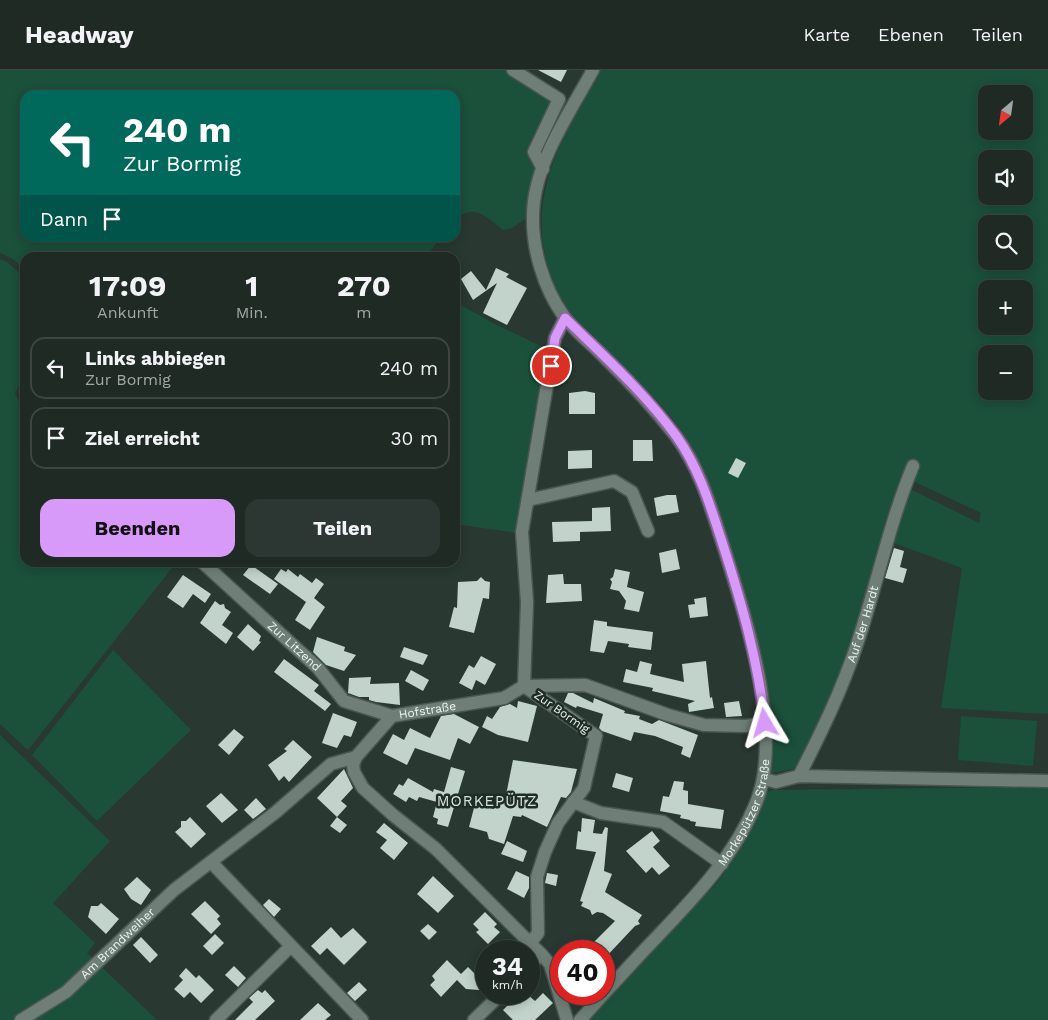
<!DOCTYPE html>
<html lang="de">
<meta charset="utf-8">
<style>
:root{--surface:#1f2a25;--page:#2c3632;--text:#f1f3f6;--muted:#a1a7a7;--line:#3c4642;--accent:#d89af8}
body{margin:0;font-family:"Work Sans",sans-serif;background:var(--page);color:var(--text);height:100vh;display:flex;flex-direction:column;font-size:19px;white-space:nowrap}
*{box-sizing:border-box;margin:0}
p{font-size:16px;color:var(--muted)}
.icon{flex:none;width:28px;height:28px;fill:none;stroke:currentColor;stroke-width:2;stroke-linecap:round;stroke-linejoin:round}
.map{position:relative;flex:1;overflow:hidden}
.details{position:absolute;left:20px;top:182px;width:440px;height:315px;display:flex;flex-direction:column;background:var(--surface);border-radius:15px;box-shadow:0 2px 12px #0003,0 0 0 1px var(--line)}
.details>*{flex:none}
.hud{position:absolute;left:20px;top:20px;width:440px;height:152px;border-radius:15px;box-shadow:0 2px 12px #0003,0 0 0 1px var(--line);background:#00695c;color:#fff;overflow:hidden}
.needle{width:32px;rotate:209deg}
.tools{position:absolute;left:978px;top:15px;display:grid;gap:10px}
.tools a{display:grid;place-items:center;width:55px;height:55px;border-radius:10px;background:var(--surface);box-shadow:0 2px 12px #0003,0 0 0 1px var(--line);font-size:25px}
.speed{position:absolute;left:475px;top:870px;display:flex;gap:10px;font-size:25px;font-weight:700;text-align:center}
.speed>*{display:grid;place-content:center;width:65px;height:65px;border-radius:50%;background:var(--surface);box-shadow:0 2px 12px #0003,0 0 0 1px var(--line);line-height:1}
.speed small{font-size:12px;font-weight:400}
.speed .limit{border:8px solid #d22;background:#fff;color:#111}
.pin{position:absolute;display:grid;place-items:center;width:42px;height:42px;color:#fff;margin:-21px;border:2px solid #fff;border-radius:50%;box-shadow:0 1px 5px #0007}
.me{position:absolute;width:55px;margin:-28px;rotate:353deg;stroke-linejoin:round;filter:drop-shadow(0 0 4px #0008)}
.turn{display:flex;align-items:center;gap:18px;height:105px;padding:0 20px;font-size:22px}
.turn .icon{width:65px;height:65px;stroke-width:2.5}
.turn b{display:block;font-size:35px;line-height:42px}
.then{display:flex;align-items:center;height:48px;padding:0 20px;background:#0003;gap:10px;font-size:19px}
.eta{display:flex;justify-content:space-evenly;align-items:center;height:85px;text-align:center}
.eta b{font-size:30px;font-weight:700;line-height:35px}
.button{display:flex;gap:10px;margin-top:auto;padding:10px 20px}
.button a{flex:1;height:58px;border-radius:15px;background:var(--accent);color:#111;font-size:20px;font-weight:700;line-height:58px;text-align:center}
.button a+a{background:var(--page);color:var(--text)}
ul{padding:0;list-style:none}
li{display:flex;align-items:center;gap:15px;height:62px;margin:0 10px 8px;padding:0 10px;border:2px solid var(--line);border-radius:15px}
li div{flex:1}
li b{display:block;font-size:19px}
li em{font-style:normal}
header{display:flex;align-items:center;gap:30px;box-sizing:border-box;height:70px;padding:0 25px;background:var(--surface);border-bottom:1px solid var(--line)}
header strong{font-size:24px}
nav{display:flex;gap:28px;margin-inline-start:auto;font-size:18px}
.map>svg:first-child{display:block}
.green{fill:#1b503b;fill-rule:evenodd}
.building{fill:#c1d3ca}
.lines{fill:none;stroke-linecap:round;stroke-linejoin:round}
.minor-casing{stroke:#4a5651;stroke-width:15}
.minor{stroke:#6f7f77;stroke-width:12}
.route-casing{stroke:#8c64a1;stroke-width:12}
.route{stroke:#d89af8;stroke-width:9}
.labels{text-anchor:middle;stroke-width:5;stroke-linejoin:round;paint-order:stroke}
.street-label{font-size:12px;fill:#ebf4f0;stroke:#202d27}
.quarter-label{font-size:15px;letter-spacing:1px;fill:#d2e4db;stroke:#202d27}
</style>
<header>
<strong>Headway</strong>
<nav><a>Karte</a><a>Ebenen</a><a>Teilen</a></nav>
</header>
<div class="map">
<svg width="1048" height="950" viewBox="0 0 1048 950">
<rect width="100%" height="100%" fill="#293831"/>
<!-- green -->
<g class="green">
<path d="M0 0H510L553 32C543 71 530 109 525 149L512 158 503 160C486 147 475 133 455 149V25H25V168H440L426 187 25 188V199L11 188 0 183Z"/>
<path d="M599 0H1048V644L941 638 962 498 891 472 908 418 979 453 981 443 902 406 881 467 854 565 802 697 772 703C772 685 774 666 772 648 766 588 748 530 729 473 717 434 705 396 682 362 652 317 602 283 569 241 560 230 555 216 550 202 524 126 564 66 599 0ZM986 24H1024V61H986ZM986 89H1024V126H986ZM986 154H1024V191H986ZM986 219H1024V256H986ZM986 284H1024V321H986Z"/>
<polygon points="0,189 7,192 25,208 25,303 15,323 21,336 25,341 25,492 176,493 28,680 0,654"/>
<polygon points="455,232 495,254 547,279 517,463 455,454"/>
<polygon points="113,580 191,660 97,751 32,685"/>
<polygon points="961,646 1037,651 1033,696 958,690"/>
<polygon points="0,665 110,771 53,833 95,873 87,883 157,950 0,950"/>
<path d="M1048 717V950H587L717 813C739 784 755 756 766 722L773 720Z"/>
</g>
<!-- building -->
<g class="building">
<polygon points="538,0 567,0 561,12"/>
<polygon points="496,198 509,204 506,207 527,218 507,255 483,243 497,213 473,230 461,209 471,201 486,220"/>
<polygon points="585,321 595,323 595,344 569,344 569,323"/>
<polygon points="633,370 652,370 653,391 633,391"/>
<polygon points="592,380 592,398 568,399 568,381"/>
<polygon points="736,388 746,393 738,408 728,403"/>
<polygon points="667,425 676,425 679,442 657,446 654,428"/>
<polygon points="610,437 611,461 580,462 580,471 553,472 552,452 592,451 592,438"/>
<polygon points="894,478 904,481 900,497 907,499 903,513 885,508"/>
<polygon points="676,479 680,499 662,503 659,483"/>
<polygon points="251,495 278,514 270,524 243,505"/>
<polygon points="281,499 286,502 288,499 298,507 300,504 312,513 316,508 324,514 314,528 325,537 310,560 295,550 306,532 274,509"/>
<polygon points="615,499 630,502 627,517 644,522 639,542 624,539 626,531 619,521 610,519 612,512 610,509 613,507"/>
<polygon points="563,504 564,514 581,514 582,531 546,533 548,505"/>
<polygon points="183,505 211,524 205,533 193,524 183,538 167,527"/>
<polygon points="481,507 485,511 490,512 489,529 483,528 474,563 449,557 454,537 457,538 458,512 477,511"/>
<polygon points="706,527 708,546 690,548 688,535 695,534 694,529"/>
<polygon points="215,531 220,535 224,534 225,538 231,542 222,555 233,563 226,574 200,553"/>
<polygon points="594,550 607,552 607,556 653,562 651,580 628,577 629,574 608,571 604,583 590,581"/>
<polygon points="248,554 261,566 259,571 261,572 253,581 237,567"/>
<polygon points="317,567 345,577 344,581 356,585 344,601 326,595 313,582"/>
<polygon points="404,577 428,585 423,595 400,587"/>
<polygon points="481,586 496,594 485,615 476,610 472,620 459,613 469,595 474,598"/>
<polygon points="284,589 319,615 314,621 331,634 325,641 274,602"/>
<polygon points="640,591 652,594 650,604 684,612 682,594 706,591 710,628 712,627 714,638 689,642 688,634 695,631 652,621 653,618 623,612 626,599 637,602"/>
<polygon points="411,600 429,610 423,621 405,611"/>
<polygon points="371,607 370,614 399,613 400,635 376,632 369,630 369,627 359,627 348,623 349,608"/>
<polygon points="568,623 573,623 593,633 594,628 625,641 624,643 640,646 639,649 652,654 659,650 698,665 690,688 681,684 683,677 655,666 634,662 631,671 602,661 599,658 603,644 577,636 576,638 564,632"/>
<polygon points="518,631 537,636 528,672 498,665 482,657 487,646 492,649 500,637 510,634 517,638"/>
<polygon points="739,631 742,646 726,647 724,633"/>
<polygon points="333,643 357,652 351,667 344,665 337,678 322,673"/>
<polygon points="454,644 479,657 470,674 458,668 450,690 415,678 407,695 383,683 393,664 404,670 410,658 430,668 441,646"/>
<polygon points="234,659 244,667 229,685 218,675"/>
<polygon points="293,670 312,687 289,712 284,706 279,711 268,695 287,681 284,679"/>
<polygon points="513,690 577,699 571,722 566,728 561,727 547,757 522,745 521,747 513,746 504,774 489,769 487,762 469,757 475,734 494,739 496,729 505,730"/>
<polygon points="451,697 465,701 448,757 437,754 438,749 433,747 437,732 419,727 417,731 409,727 406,732 393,724 399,714 403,716 408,708 433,722 434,719 444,722"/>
<polygon points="344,699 353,718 341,731 347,736 337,747 317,728"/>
<polygon points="616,703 633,708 629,722 612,717"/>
<polygon points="674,711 684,712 683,720 688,721 688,734 724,740 721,759 695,756 696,752 690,751 690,750 680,748 681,745 660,741 663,726 669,727"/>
<polygon points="221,723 238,740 222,753 206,736"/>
<polygon points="256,728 266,739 253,749 244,740"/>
<polygon points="190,747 206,764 191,778 175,762 181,757 181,751 186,751"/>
<polygon points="337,747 347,755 340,763 330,756"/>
<polygon points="582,748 595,750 593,763 602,764 605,757 608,758 604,801 612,804 605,822 642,845 638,851 640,854 635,856 604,889 604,881 585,881 615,851 603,843 597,842 592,845 590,840 581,836 583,832 580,831 596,782 576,779 578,761 581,762"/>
<polygon points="384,753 408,773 394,790 380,778 387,770 376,762"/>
<polygon points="652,761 660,771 653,777 670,796 659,805 652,797 646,803 626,781"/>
<polygon points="507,771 527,781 523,792 501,784"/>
<polygon points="516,801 529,807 529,818 524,828 507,819"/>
<polygon points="547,803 558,805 556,816 545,813"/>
<polygon points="433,806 454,826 438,843 417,824"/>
<polygon points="137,807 151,820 141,835 131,829 124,819"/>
<polygon points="269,829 281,839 274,847 263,835"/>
<polygon points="205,831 220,846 217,849 221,854 211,864 191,844"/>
<polygon points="101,833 119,849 106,864 88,847 91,836 98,836"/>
<polygon points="485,842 497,854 494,857 500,862 488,874 476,862 479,860 473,854"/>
<polygon points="428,854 437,862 429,870 420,861"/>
<polygon points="331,857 341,868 353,858 367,872 344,895 327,878 320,885 311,876"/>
<polygon points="215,864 224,873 212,885 203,876"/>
<polygon points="141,867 158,885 150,893 133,875"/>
<polygon points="447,890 461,904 468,897 485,914 479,920 466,919 457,910 441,927 430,915 435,910 432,906"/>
<polygon points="234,896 246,908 238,917 225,905"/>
<polygon points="186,898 196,908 199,905 214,920 201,933 190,922 184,928 174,919 183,910 179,906"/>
<polygon points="359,912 367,920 355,931 347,923"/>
<polygon points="258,920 262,923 265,920 275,931 255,950 235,950 253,932 249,928"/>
<polygon points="543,923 553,933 535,950 513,950 503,940 519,924 527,924 535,931"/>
<polygon points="318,933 331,945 325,950 300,950"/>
</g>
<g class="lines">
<!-- minor casing -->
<g class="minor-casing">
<g id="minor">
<polyline points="513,0 559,29 534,82 543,99"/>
<polyline points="528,430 614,411 632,422 648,461"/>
<path id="s1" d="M202 492 318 598 344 631 392 646"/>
<path id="s2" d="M799 706C821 663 842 620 857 574 877 515 889 454 913 396"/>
<polyline points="764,709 776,712 799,706 1048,711"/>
<polyline points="573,732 601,743 663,752 722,794"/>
<polyline points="211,792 362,950"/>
<polyline points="531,872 538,863 537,807 545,782 558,753 584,718 596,666 524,616 527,532 522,462 555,268 565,248"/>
<polyline points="529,896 541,884"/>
<path id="s3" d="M21 950 66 922 174 820 276 742 331 694 356 687"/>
<polyline points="216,950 291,876"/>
<polyline points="474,950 501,924"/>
<path id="s4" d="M567 950 550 894 541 884 436 779 393 745 363 718 354 702 353 695 356 687 392 646 504 628 524 616 585 615 668 645 704 655 746 656 765 653"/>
<path id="s5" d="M580 950C604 924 627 898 651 873 691 831 734 788 756 733 784 665 746 549 725 481 712 442 701 399 675 365 654 338 630 312 605 288 592 274 574 261 563 245 544 218 532 179 533 146 533 95 569 44 593 0"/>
</g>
</g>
<!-- minor -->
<use href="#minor" class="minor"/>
</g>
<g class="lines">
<!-- route casing -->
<g class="route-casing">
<path id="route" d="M551 296 555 268 565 248C604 286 645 323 677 367 700 400 711 438 723 475 742 534 758 591 765 653"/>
</g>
<!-- route -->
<use href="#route" class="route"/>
</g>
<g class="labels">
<!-- street labels -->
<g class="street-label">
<text dy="4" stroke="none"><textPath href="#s2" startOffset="165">Auf der Hardt</textPath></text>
<text dy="4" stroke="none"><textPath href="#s1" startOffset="125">Zur Litzend</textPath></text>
<text dy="4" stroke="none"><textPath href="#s4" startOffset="440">Hofstraße</textPath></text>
<text transform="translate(562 642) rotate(35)" y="4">Zur Bormig</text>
<text dy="4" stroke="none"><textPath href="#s5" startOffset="268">Morkepützer Straße</textPath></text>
<text dy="4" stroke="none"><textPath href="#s3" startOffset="124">Am Brandweiher</textPath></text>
</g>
<!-- quarter labels -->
<g class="quarter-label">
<text x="487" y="736">MORKEPÜTZ</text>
</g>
</g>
</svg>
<div class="tools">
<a><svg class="needle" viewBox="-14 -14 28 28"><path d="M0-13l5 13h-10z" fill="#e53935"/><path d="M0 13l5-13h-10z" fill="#a1a7a7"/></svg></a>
<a><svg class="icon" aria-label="sound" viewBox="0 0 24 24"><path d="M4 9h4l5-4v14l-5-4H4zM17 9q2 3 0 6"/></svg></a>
<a><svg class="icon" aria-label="search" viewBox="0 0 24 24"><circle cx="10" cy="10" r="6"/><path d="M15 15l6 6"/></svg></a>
<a>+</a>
<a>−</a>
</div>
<div class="speed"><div>34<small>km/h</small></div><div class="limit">40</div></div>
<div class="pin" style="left:551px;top:296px;background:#d93025"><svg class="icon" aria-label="arrive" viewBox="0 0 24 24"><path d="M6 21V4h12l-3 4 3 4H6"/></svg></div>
<svg class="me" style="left:765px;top:653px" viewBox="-20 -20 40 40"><path d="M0-17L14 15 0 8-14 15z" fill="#d89af8" stroke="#fff" stroke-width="4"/></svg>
<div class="hud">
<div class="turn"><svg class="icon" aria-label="left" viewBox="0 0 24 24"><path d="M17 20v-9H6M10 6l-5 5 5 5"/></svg><div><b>240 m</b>Zur Bormig</div></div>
<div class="then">Dann<svg class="icon" aria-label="arrive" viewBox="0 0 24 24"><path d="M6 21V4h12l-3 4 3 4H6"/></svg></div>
</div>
<section class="details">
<div class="eta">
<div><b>17:09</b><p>Ankunft</p></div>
<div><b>1</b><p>Min.</p></div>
<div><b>270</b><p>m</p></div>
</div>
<ul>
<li><svg class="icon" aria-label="left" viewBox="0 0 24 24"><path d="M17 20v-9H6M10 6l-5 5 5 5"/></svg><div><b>Links abbiegen</b><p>Zur Bormig</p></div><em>240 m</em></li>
<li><svg class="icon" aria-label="arrive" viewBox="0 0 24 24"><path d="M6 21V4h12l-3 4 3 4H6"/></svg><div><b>Ziel erreicht</b></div><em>30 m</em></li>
</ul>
<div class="button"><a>Beenden</a><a>Teilen</a></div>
</section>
</div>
